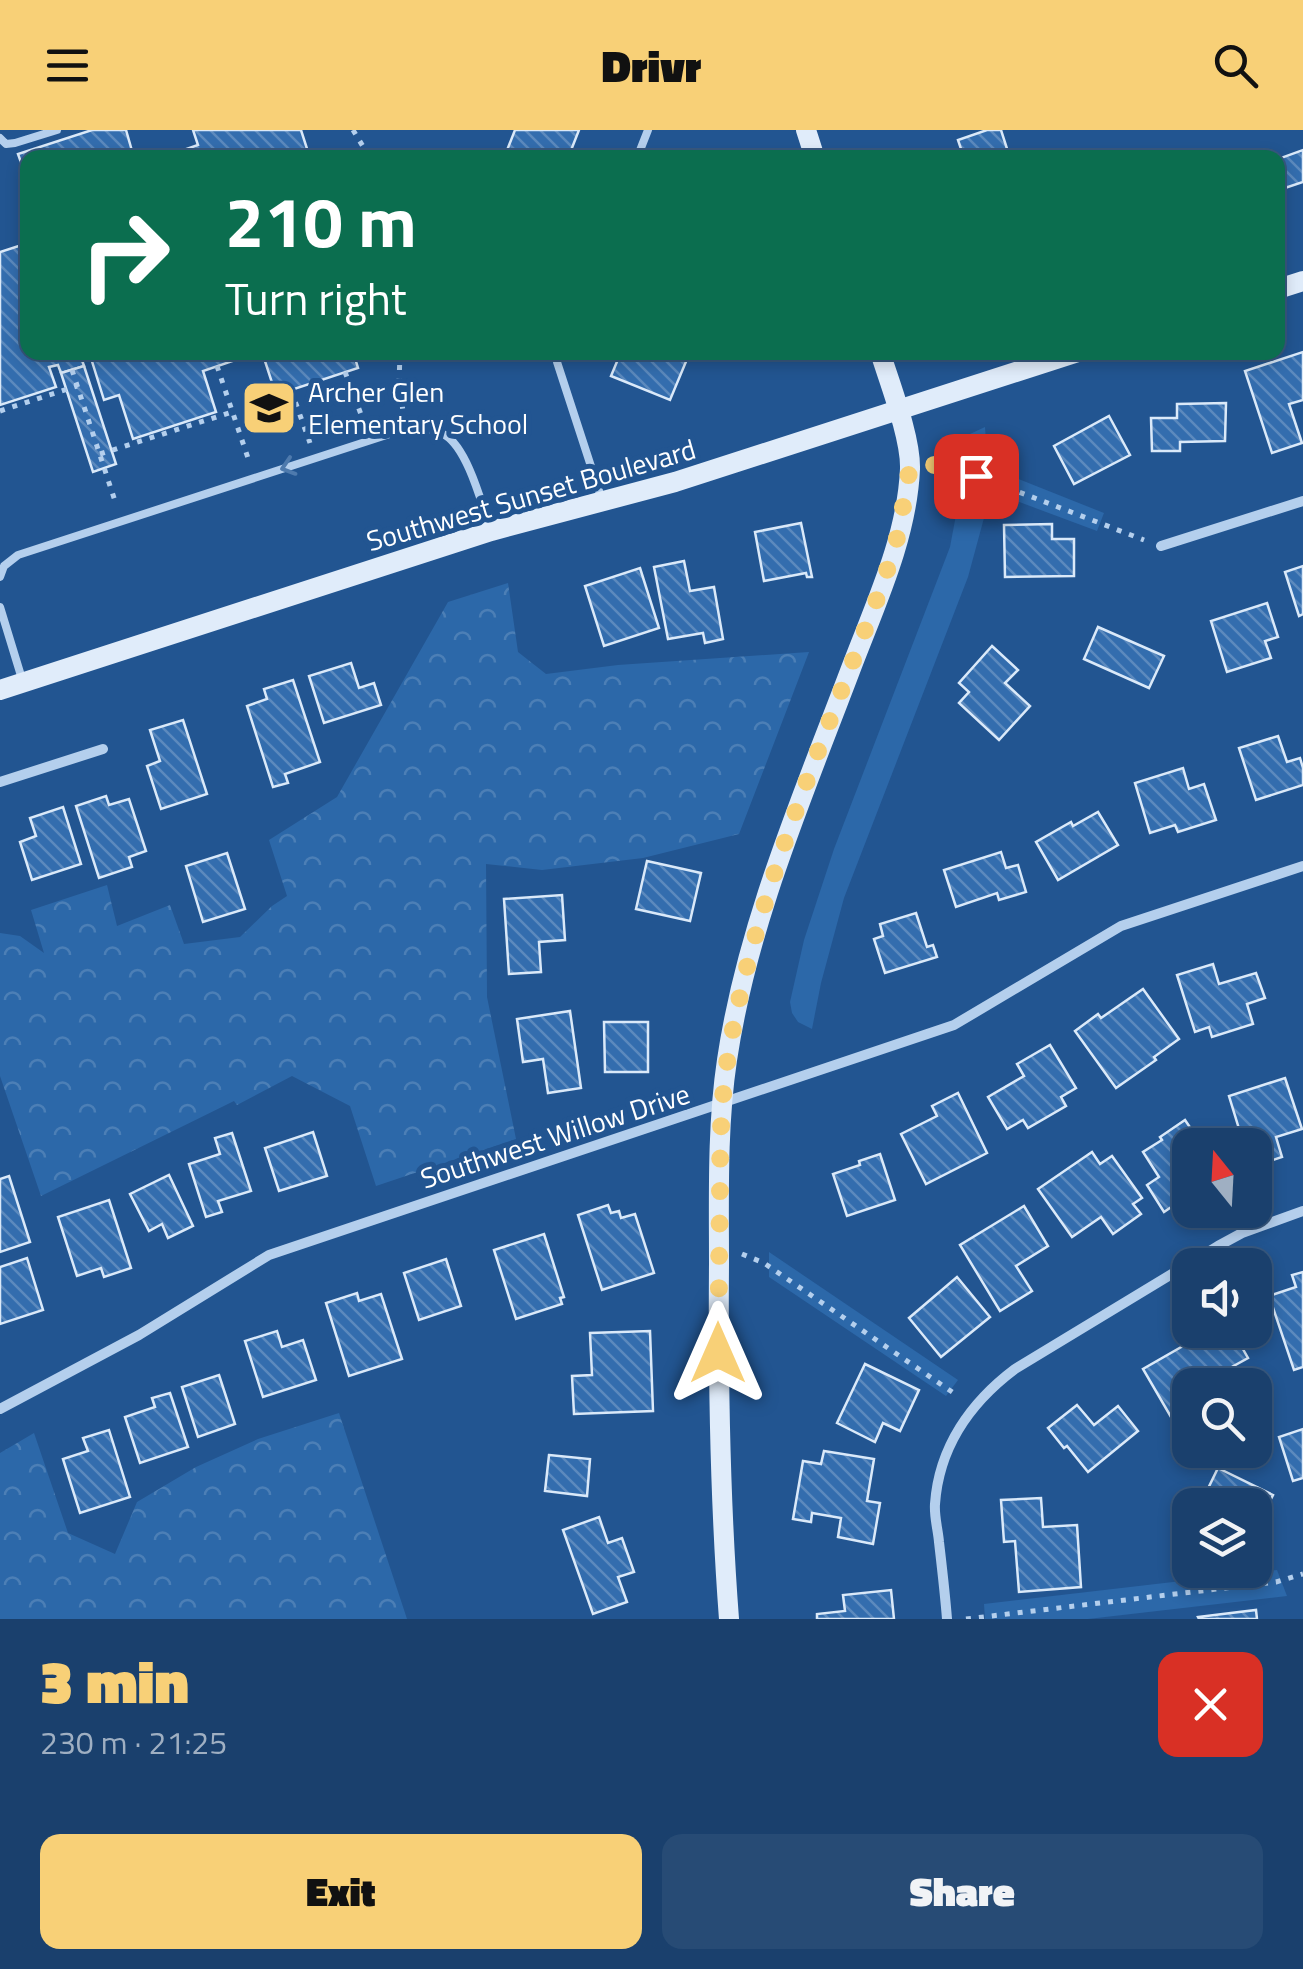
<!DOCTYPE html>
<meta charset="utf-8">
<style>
:root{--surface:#1a406d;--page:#274b75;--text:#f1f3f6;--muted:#9fafc2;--line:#385980;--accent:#f8d077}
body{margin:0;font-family:"Titillium Web",sans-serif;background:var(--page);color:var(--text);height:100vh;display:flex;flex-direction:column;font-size:38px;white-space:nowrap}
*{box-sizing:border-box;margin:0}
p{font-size:32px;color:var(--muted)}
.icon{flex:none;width:55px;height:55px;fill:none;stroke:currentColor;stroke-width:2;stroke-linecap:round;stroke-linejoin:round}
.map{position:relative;height:1489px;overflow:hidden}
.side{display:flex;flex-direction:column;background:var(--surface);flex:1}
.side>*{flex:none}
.hud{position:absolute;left:20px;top:20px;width:1265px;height:210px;border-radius:20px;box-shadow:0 5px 15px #0003,0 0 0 2px var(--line);background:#0b6e4f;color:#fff;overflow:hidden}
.needle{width:65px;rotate:342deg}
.fabs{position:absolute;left:1172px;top:998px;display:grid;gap:20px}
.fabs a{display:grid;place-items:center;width:100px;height:100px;border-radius:20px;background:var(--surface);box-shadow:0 5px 15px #0003,0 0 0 2px var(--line);font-size:50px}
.pin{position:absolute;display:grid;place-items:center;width:85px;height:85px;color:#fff;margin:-42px;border-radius:20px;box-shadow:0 5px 15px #0006}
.me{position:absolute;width:110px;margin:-55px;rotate:0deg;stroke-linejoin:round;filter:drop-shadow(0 0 8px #0008)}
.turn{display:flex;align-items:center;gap:35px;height:210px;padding:0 40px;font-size:45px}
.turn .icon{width:130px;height:130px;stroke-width:2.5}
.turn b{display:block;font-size:70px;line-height:85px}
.round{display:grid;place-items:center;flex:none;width:105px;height:105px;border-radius:20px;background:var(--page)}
.summary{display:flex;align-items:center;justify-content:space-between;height:170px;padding:0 40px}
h1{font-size:60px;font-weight:800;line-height:75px;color:var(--accent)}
.cta{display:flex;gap:20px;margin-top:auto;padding:20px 40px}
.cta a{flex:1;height:115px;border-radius:20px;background:var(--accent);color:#111;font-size:40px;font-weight:800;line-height:115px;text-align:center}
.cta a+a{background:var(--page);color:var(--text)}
header{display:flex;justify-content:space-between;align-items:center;height:130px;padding:0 40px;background:var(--accent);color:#111;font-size:45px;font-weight:800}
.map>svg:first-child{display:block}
.grass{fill:#2c68a9}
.forest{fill:url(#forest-crowns)}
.building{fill:url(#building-back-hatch);stroke:#dae9f9;stroke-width:2.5}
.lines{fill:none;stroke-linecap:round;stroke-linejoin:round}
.path{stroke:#b4cfed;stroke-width:5;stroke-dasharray:5 8;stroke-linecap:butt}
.lane{stroke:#b4cfed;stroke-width:8}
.street{stroke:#b4cfed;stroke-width:10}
.secondary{stroke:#e0ecfa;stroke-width:20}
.oneway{stroke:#4e7aad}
.route{stroke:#f8d077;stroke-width:18;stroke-dasharray:0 32.4}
.labels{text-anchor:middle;stroke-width:10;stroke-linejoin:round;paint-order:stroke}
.poi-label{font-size:28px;fill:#fff;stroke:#225591;text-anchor:start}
.street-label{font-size:28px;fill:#fff;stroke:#225591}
</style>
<header><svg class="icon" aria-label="menu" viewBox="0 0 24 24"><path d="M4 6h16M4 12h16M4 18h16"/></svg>Drivr<svg class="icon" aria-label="search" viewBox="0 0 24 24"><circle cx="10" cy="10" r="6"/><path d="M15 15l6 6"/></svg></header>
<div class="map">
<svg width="1303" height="1489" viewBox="0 0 1303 1489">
<defs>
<pattern id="forest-crowns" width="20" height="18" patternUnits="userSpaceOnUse" patternTransform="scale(2.5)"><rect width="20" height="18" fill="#2c68a9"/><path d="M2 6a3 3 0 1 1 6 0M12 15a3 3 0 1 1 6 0" fill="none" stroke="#4c7fb6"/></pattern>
<pattern id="building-back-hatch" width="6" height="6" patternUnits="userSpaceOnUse" patternTransform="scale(2.5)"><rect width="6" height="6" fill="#336dae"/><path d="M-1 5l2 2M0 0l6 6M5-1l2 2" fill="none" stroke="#5c8abe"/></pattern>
</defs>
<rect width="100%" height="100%" fill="#225591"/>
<!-- grass -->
<g class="grass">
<polygon points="985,297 988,337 1104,383 1097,401 987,360 984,388 968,447 844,768 821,853 812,899 798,892 792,883 790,872 804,810 834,719 950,417 959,369 962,315 970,304"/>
<polygon points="769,1122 958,1250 946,1266 769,1147"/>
<polygon points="1277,1440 1287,1466 1088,1489 985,1489 984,1474"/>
</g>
<!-- forest -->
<g class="forest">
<polygon points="508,453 518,522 546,544 618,535 809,522 739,704 643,728 542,740 486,734 487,867 516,1009 376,1056 350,976 292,946 237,975 234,971 41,1066 0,946 0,803 20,806 44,823 31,780 107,755 117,796 170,775 184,814 240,807 272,776 287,766 269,710 337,667 448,472"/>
<polygon points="339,1283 407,1489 0,1489 0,1323 34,1303 68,1403 115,1424 137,1372 196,1337 258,1309"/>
</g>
<!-- building -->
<g class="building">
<polygon points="92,0 126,0 134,28 28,28 28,52 18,24"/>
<polygon points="193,0 301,0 310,28 161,28 198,15"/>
<polygon points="515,0 579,0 568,28 504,28"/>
<polygon points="987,0 1001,0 1010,28 964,28 958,10"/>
<polygon points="1303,20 1303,52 1279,60 1278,29"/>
<polygon points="28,113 28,222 259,222 203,241 216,282 133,309 119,265 104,270 90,225 81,227 84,236 61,243 58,235 49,237 56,257 0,275 0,122"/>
<polygon points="262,222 353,222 358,238 276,265"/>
<polygon points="621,222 690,222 670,270 611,246"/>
<polygon points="1303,222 1303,270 1289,274 1302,313 1272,323 1245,241"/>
<polygon points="84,236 116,334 93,342 61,243"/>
<polygon points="1226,273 1225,311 1180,312 1180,321 1152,321 1151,288 1177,288 1177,274"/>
<polygon points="1109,286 1130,325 1074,354 1054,316"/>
<polygon points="801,393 812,447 807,447 806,443 764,451 755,402"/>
<polygon points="1052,394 1052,409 1074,409 1074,446 1005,447 1004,395"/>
<polygon points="684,431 690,461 714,457 723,509 705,513 703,503 668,509 654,437"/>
<polygon points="1303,436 1303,484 1299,486 1285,442"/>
<polygon points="640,438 659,498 604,516 585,456"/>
<polygon points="1267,473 1278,507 1265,511 1271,528 1227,542 1211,491"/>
<polygon points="1098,497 1164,526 1149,558 1084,529"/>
<polygon points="992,516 1018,540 1005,553 1030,576 999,610 959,573 969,562 959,553"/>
<polygon points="351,533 359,558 374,553 381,575 324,593 309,546"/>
<polygon points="293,550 320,632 285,644 288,653 273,657 247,576 267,569 264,559"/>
<polygon points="183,590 207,664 161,679 147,636 160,631 150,600"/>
<polygon points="1278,606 1287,632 1300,628 1303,638 1303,655 1256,670 1239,618"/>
<polygon points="1183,638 1189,659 1204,654 1216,690 1178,702 1175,695 1150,703 1135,653"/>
<polygon points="106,666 109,675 129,669 146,721 129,727 132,737 99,748 76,676"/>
<polygon points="63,677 81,734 32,750 20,712 36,706 30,688"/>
<polygon points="1098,682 1118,715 1058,750 1036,712 1071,692 1073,696"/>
<polygon points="1001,722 1006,738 1018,735 1026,762 999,770 997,763 956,777 944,740"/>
<polygon points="227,723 245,779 203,792 186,736"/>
<polygon points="647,731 701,743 690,791 636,779"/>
<polygon points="562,765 565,810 539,812 541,842 509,844 504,769"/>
<polygon points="916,783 927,817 933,815 937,827 885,843 874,809 883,806 880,794"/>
<polygon points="1213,834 1219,854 1256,843 1265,868 1247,874 1253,894 1212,907 1209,897 1195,902 1177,845"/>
<polygon points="1143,859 1179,909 1154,927 1156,930 1116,958 1075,901 1098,884 1101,888"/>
<polygon points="570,881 581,958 548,963 543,929 523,932 517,889"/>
<polygon points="604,892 648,892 648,942 605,942"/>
<polygon points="1050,915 1076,958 1061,967 1066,976 1028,998 1023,990 1007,999 988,967 1024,946 1017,934"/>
<polygon points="1285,948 1302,999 1276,1007 1282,1027 1255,1036 1255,1015 1244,1015 1229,966"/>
<polygon points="958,963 987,1023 926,1054 901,1004 937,986 932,976"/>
<polygon points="1185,990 1202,1015 1190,1015 1190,1059 1181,1065 1183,1069 1164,1082 1147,1055 1159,1047 1143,1022 1162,1010 1160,1007"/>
<polygon points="313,1002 327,1046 279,1061 265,1018"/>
<polygon points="232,1003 251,1061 218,1071 222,1082 206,1087 189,1034 220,1024 215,1008"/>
<polygon points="1092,1022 1100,1034 1112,1026 1142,1068 1133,1074 1141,1084 1113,1104 1101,1087 1072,1107 1038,1059"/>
<polygon points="880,1024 895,1070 847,1086 833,1044 860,1035 859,1031"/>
<polygon points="169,1045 193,1096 168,1108 162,1094 149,1101 130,1064"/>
<polygon points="9,1046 30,1112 0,1122 0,1049"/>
<polygon points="109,1070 131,1138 104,1147 101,1138 77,1146 58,1087"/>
<polygon points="608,1075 611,1083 619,1081 621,1088 635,1084 654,1143 602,1160 578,1085"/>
<polygon points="1024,1076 1048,1116 1016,1136 1032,1161 1000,1181 960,1115"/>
<polygon points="544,1104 564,1167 560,1168 562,1174 516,1189 494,1120"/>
<polygon points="27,1128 43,1180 0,1194 0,1137"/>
<polygon points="446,1129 461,1176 419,1190 404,1143"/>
<polygon points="1303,1142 1303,1237 1294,1240 1269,1166 1296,1157 1292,1145"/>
<polygon points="957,1147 990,1187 941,1227 909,1188"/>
<polygon points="357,1163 359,1171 381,1164 402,1229 349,1246 326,1173"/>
<polygon points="1211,1200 1232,1200 1248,1228 1210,1249 1213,1255 1190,1255 1190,1276 1171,1287 1143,1239"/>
<polygon points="277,1201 282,1217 303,1210 316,1250 263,1267 245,1211"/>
<polygon points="650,1201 653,1281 574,1284 572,1246 592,1245 590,1203"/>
<polygon points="865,1234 919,1260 900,1301 883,1293 875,1312 837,1293"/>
<polygon points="219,1245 235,1294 198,1307 182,1257"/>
<polygon points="170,1263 188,1317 140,1333 125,1287 155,1277 152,1268"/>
<polygon points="1077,1275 1094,1295 1118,1276 1138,1301 1088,1342 1067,1316 1064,1318 1048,1298"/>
<polygon points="1303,1299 1303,1348 1293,1351 1279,1307"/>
<polygon points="109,1300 130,1367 80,1383 63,1329 88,1321 83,1308"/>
<polygon points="824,1321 874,1329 867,1371 880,1373 873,1414 838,1407 841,1388 812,1383 811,1392 793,1389 803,1331 821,1334"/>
<polygon points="549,1325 590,1329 587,1366 545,1361"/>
<polygon points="1218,1338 1273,1365 1255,1401 1255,1375 1200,1375"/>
<polygon points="1041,1368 1043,1397 1077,1395 1081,1457 1019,1462 1015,1411 1004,1412 1001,1370"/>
<polygon points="599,1387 608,1413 622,1408 634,1442 618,1447 627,1472 593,1484 563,1400"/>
<polygon points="891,1460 894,1489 817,1489 817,1484 845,1481 843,1465"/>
<polygon points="1256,1480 1257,1489 1199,1489 1198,1487"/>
</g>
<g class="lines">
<!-- path -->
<g class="path">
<polyline points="353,0 370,28"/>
<polyline points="400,222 399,255 403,281"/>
<polyline points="217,236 249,331"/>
<polyline points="72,240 116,374"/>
<polyline points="345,242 365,295"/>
<polyline points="291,260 310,313"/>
<polyline points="0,281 77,256"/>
<polyline points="100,324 232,282"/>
<polyline points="934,335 946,334 1144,410"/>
<polyline points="742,1124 764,1133 958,1266"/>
<polyline points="966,1489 1276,1452 1303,1444"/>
</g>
<!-- lane -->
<g class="lane">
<polyline points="0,8 6,14 15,13 57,0"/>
<polyline points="637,28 648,0"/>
<polyline points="558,222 557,232 601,367"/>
<path d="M0 447 4 436 18 425 405 299C419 298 432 298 445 305 468 319 482 375 491 401"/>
<polyline points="0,477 22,549"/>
</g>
<!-- street -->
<g class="street">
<polyline points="1161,416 1303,371"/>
<polyline points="0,652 103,619"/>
<polyline points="0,1279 139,1205 269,1125 954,895 1121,796 1303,736"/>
<path d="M947 1489C945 1463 942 1438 939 1412 938 1400 934 1386 935 1374 939 1317 971 1272 1015 1239L1218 1116 1242 1103 1303 1081"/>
</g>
<!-- secondary -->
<g class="secondary">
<polyline points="806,0 815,28"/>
<polyline points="1278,159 1303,151"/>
<polyline points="0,560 491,401 675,352 1078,222"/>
<path d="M729 1489C720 1371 718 1253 719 1134 719 1066 717 997 727 930 747 795 802 668 850 541 874 477 907 409 910 339 911 308 890 254 880 222"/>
</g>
</g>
<!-- one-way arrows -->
<defs><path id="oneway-chevron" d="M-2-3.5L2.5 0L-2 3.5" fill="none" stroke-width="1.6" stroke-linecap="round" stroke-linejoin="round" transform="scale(2.5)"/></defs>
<use class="oneway" href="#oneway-chevron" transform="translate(288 337) rotate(162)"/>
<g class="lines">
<!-- route -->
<path class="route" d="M718 1223C719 1172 719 1122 720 1071 720 1023 720 974 728 927 755 763 826 605 884 450L898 405 910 337 946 334 976 346"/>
</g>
<!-- icons -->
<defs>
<g id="school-square" transform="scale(2.875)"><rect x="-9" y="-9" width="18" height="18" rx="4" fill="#f8d077" stroke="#225591"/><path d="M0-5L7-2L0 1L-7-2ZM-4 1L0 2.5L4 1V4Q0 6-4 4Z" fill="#111"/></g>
</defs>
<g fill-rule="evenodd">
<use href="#school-square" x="269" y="278"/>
</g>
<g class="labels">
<!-- poi labels -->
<g class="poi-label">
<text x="308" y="272">Archer Glen<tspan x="308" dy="32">Elementary School</tspan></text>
</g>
<!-- street labels -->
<g class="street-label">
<text transform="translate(531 365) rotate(-16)" y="10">Southwest Sunset Boulevard</text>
<text transform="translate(555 1006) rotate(-18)" y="10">Southwest Willow Drive</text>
</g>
</g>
</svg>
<div class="fabs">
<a><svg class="needle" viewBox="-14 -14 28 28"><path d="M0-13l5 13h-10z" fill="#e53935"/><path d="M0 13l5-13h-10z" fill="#9fafc2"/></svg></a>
<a><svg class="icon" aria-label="sound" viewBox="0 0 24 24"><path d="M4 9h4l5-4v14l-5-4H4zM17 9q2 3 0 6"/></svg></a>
<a><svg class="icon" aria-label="search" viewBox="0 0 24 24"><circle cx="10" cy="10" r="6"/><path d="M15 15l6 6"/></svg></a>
<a><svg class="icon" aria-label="layers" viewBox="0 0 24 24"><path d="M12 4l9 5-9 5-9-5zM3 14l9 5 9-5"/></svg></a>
</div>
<div class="pin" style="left:976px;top:346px;background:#d93025"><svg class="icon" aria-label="arrive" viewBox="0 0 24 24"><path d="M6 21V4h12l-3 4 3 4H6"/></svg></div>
<svg class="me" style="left:718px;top:1223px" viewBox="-20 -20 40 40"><path d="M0-17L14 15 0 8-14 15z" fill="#f8d077" stroke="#fff" stroke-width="4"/></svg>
<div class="hud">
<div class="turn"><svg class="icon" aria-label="right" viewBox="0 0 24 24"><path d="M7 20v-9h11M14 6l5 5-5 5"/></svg><div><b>210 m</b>Turn right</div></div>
</div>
</div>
<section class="side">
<div class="summary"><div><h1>3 min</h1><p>230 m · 21:25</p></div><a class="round" style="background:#d93025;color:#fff"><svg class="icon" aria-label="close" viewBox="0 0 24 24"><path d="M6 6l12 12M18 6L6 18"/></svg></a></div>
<div class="cta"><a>Exit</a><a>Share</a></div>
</section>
